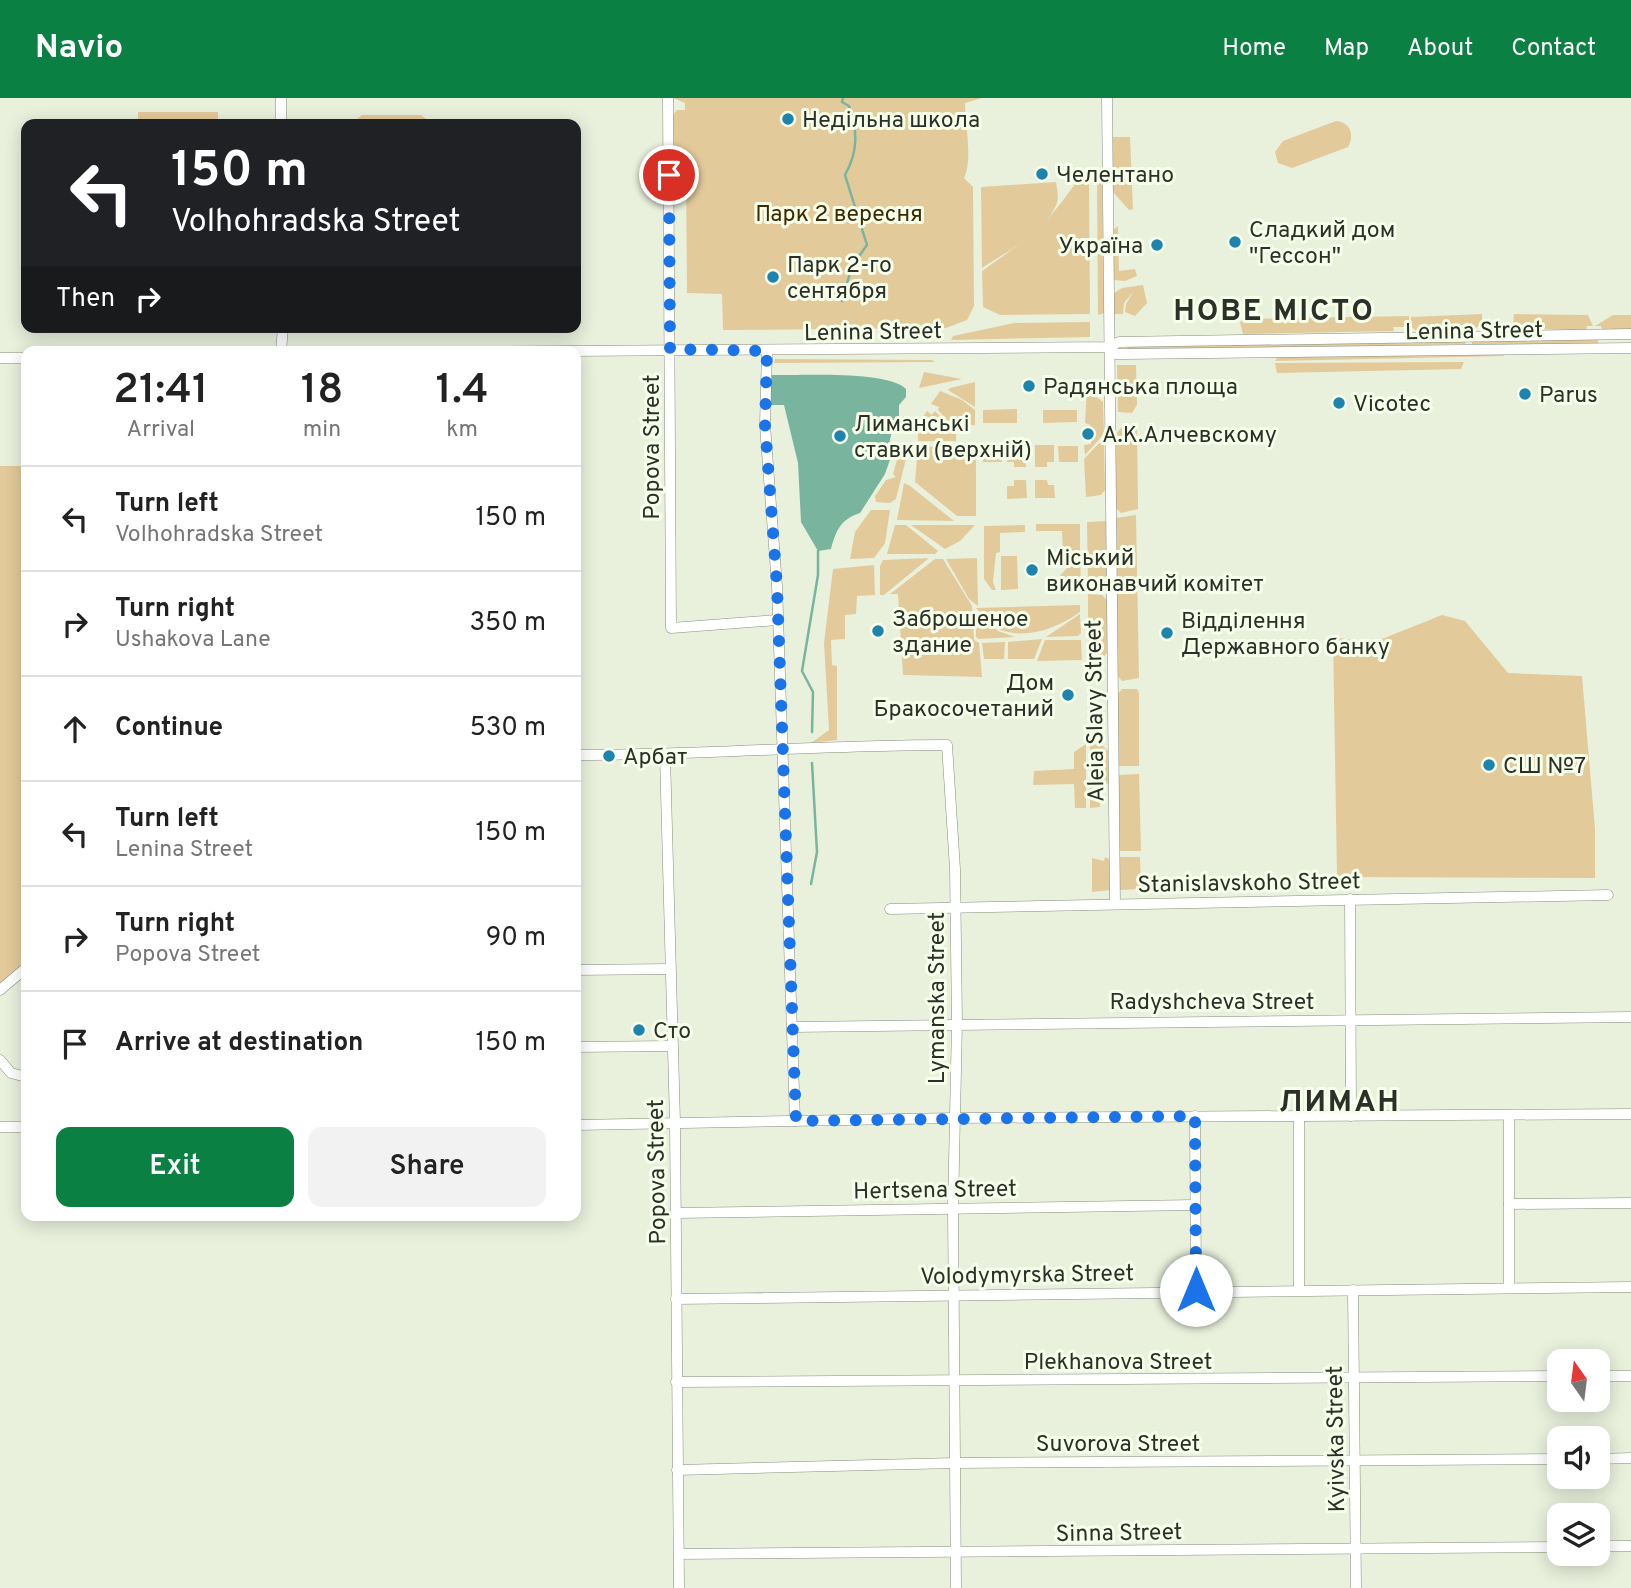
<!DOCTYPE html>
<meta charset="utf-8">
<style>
:root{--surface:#fff;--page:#f2f2f2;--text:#222;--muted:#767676;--line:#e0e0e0;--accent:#0b8043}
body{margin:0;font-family:Overpass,sans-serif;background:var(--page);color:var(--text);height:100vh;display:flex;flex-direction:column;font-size:26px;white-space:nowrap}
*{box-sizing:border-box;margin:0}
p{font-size:23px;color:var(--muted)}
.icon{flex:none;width:38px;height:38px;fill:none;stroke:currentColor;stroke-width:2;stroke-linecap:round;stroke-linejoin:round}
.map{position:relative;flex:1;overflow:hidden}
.panel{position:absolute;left:21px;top:248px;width:560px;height:875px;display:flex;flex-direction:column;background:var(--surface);border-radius:14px;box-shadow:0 4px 18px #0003}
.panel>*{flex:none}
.hud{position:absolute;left:21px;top:21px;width:560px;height:214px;border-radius:14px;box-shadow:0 4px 18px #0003;background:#202124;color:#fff;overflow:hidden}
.needle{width:46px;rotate:346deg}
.buttons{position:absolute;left:1547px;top:1251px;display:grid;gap:14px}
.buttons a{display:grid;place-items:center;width:63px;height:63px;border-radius:14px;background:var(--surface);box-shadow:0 4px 18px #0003;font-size:35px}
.pin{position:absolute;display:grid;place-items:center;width:60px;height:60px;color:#fff;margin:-30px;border:4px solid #fff;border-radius:50%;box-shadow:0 2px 7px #0007}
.me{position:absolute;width:77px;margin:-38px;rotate:0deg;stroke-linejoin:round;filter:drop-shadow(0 0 5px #0008)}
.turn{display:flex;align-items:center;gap:24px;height:147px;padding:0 35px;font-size:32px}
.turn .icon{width:91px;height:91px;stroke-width:2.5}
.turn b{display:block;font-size:49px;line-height:60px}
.then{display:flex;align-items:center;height:66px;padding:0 35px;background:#0003;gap:14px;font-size:26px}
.eta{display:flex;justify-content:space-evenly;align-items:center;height:119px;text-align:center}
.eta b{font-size:42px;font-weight:600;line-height:49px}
.action{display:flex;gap:14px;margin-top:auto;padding:14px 35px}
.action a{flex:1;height:80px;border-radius:14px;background:var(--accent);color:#fff;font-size:28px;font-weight:600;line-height:80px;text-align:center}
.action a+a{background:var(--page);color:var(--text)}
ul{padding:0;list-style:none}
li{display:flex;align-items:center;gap:21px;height:105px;padding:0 35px;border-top:2px solid var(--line)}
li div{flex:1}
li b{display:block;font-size:26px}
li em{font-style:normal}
header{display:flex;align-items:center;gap:42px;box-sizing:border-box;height:98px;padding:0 35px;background:var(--accent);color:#fff}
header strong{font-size:33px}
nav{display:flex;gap:38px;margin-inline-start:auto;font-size:24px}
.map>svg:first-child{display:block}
.green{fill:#e3ca9b}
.water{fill:#79b59e}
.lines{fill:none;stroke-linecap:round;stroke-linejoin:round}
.stream{stroke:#79b59e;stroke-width:2.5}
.minor-casing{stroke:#888f7d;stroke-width:11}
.minor{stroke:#fff;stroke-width:10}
.route{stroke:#1a73e8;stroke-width:12;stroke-dasharray:0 21.6}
.poi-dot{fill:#1e83ad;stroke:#f6ffea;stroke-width:2.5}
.labels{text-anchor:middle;stroke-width:6;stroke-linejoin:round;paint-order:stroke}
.poi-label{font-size:23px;fill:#2d3029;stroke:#f6ffea;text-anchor:start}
.park-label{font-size:23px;fill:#3d2b01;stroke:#f6ffea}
.street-label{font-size:23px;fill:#2d3029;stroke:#f6ffea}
.district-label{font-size:30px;font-weight:bold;letter-spacing:2px;fill:#2d3029;stroke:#f6ffea}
</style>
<header>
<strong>Navio</strong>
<nav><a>Home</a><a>Map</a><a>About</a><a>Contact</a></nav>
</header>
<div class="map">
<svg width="1631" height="1490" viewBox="0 0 1631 1490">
<rect width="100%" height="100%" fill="#e9f1dd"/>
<!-- green -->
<g class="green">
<path d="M982 0 965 5C965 26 973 63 964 80L973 89 974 208 967 222 946 230 723 232 722 196 687 195 686 75 674 87 673 17 677 12H685V5L673 0Z"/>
<rect x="138" y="14" width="80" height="12"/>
<polygon points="362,17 421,17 432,26 351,26"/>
<path d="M1336 23C1350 24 1355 37 1348 49L1292 70 1278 65 1275 54 1283 43Z"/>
<polygon points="1113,39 1130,39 1133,111 1129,112 1113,94"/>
<path d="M1089 82 1090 216 1000 217 983 209 982 173C1027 141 1045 130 1077 83Z"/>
<path d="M1056 84C1057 91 1059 99 1057 105 1045 135 1007 153 982 170L981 89Z"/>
<polygon points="1097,84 1102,85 1104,215 1098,217"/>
<polygon points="1118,128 1119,173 1135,171 1137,178 1125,183 1114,182 1113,132"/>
<polygon points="1143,187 1147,205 1135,218 1125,214 1126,206 1133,194 1124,205 1123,216 1114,216 1114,195 1122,190"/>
<polygon points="1482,216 1482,227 1473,231 1417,233 1411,229 1411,219"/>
<polygon points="1514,216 1588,217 1593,228 1587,228 1586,232 1524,231 1522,227 1513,227"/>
<polygon points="1613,217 1631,217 1631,232 1602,232 1601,228 1595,228"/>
<polygon points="1409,218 1409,229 1393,229 1394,233 1243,236 1240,224 1245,221"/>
<polygon points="1090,224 1090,239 951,242 953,238 1014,225"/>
<polygon points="1466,240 1465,246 1128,253 1127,247"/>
<rect x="1472" y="241" width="126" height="5"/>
<polygon points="1505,255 1504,258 1275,263 1279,258"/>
<polygon points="775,261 932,262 935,264 774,265"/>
<polygon points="1464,264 1461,271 1277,275 1275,265"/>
<polygon points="1117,267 1136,267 1137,307 1132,315 1118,314"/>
<polygon points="924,274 962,281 919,290"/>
<polygon points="975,284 975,309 948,292 950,290"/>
<polygon points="1087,291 1103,304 1104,336 1085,357 1084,347 1091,346 1090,327 1085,325"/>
<polygon points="940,293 962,302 975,312 975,327 953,328 938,312 939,309 931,306"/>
<polygon points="1017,311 1017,325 983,325 983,312"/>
<polygon points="1043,312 1077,312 1077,324 1043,325"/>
<polygon points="927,313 932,317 935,313 950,328 916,329"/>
<polygon points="1137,328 1138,411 1121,415 1116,410 1116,336 1121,330"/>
<polygon points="956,333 956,343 918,343 918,334"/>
<polygon points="1104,340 1105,392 1101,397 1086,399 1084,361"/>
<rect x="983" y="347" width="19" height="17"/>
<polygon points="1007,347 1026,347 1026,369 1014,369 1014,364 1007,364"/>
<polygon points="1035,347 1054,347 1054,364 1047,364 1047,369 1035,369"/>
<polygon points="901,348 908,353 896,401 890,405 876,404 875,398 886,382 896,379 893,376"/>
<polygon points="976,348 976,418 957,418 915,384 918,349"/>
<polygon points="1058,348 1078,348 1078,364 1059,364"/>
<polygon points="0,368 26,368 26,870 0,892"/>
<polygon points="1014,382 1026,382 1027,400 1007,401 1007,388 1014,388"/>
<polygon points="1035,382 1047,382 1048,387 1054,387 1055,400 1035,400"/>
<polygon points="904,385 910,388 954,423 897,422"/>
<polygon points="871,412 890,412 885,445 874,460 850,461 855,434"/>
<polygon points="1136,417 1139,580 1122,583 1116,576 1116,420"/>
<polygon points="1107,423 1108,482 1103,489 1088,490 1087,424"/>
<polygon points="1080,426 1080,453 1063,453 1062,433 1036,433 1036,426"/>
<polygon points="895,427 906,427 938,453 935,456 887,456"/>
<polygon points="911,427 975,427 960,443 945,451"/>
<polygon points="1025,427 1025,434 1000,435 1000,454 996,455 993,484 996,492 992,492 984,481 984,428"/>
<polygon points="1080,456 1081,490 1056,489 1055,483"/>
<polygon points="1001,458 1017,458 1018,491 1001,492"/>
<polygon points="929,460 884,497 880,497 880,468 883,462"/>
<polygon points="977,460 978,508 969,501 946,461"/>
<polygon points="935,461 943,461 972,508 974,542 979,545 982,579 903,577 898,496 890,496"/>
<polygon points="874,467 875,497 857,498 856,516 845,517 845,541 831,542 832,567 837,568 837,642 811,645 829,632 824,545 833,471"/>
<polygon points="1088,496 1102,497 1108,503 1108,554 1100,563 1088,563"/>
<path d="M1080 507V514C1059 529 1028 542 1001 532 992 528 983 517 976 510Z"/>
<polygon points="976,514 998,533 1015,539 979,541 976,539"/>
<polygon points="1080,516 1081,535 1078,538 1046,539"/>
<polygon points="1442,517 1465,523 1508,575 1582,578 1595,731 1595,780 1337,779 1333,539 1372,545"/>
<polygon points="1042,541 1034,561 1008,561 1008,544"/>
<polygon points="1045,542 1081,542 1082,562 1037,563"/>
<polygon points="1005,544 1004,561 984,561 982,545"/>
<polygon points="1122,591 1137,591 1139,595 1139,668 1118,668 1117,597"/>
<polygon points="1086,646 1086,710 1075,710 1074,686 1033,687 1034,673 1074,671 1074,654"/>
<polygon points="1101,646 1110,655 1109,685 1099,689 1100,709 1090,710 1090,647"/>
<polygon points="1139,676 1141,753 1118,753 1118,677"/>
<polygon points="1105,759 1111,762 1110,792 1092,794 1092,760 1104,763"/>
<polygon points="1119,759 1140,759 1141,791 1119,792"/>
</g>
<!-- water -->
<path class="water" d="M770 277C799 278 887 272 906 291V299L899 307V324L893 327 889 347 893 353 885 376 860 415C841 421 836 432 831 451L818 453 801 424 798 365 784 307H770Z"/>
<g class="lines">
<!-- stream -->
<g class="stream">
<path d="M842 203 852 168 867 147 845 77C858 54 858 33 849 8L842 4 843 0"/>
<polyline points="812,634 813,594 802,573 818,477 818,453"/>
<polyline points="811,786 817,754 812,665"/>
</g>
<!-- minor casing -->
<g class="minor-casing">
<g id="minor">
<polyline points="281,0 281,26"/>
<polyline points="668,0 671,530 777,522"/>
<polyline points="1107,0 1115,806"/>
<polyline points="1109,249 1116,256 1124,256 1631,250"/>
<polyline points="767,253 765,327 777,488 795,1023"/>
<polyline points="281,254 283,229"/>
<polyline points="428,254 1109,249 1119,244 1631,236"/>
<polyline points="0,260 26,260"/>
<path d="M576 657C700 657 823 647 947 647L955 771 957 925 953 1110 956 1490"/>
<polyline points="665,657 675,1024 679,1490"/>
<polyline points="1350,801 1351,1018"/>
<polyline points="890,811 1608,797"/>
<polyline points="576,872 670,871"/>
<polyline points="0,892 26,870"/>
<polyline points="793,929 1631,919"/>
<polyline points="576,949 672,948"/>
<polyline points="0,962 11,975 26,979"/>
<polyline points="1299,1017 1299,1191"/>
<polyline points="1195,1018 1196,1192"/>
<polyline points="576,1027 954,1020 1631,1016"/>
<polyline points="0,1029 26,1029"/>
<polyline points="1509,1106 1631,1105"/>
<polyline points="676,1115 1195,1107"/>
<polyline points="1509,1190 1509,1017"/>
<polyline points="1353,1192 1356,1490"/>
<polyline points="676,1201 1631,1189"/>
<polyline points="1598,1278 1631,1278"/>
<polyline points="676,1284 1559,1278"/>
<polyline points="1598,1361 1631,1360"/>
<polyline points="677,1372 955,1365 1559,1361"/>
<polyline points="1598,1448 1631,1448"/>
<polyline points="679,1456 1559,1449"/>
</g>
</g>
<!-- minor -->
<use href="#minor" class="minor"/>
</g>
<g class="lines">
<!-- route -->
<polyline class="route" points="669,77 670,251 767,253 765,327 777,488 796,1023 1195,1018 1196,1192"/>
</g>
<!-- markers -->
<g class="poi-dot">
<circle cx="788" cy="21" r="7"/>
<circle cx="1042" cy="76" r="7"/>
<circle cx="1235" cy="144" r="7"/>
<circle cx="1157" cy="147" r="7"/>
<circle cx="773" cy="179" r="7"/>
<circle cx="1029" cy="288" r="7"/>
<circle cx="1525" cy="296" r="7"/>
<circle cx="1339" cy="305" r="7"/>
<circle cx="1088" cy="336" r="7"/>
<circle cx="840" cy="338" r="7"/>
<circle cx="1032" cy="472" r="7"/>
<circle cx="878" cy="533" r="7"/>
<circle cx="1167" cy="535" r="7"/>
<circle cx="1068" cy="597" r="7"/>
<circle cx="609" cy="658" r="7"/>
<circle cx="1489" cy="667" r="7"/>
<circle cx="639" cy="932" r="7"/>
</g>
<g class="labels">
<!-- poi labels -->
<g class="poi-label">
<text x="802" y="29">Недільна школа</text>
<text x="1056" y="84">Челентано</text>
<text x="1249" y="139">Сладкий дом<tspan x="1249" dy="26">"Гессон"</tspan></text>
<text x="1143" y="155" text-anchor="end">Україна</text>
<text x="787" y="174">Парк 2-го<tspan x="787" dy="26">сентября</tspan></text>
<text x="1043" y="296">Радянська площа</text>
<text x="1539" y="304">Parus</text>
<text x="1353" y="313">Vicotec</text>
<text x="854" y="333">Лиманські<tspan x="854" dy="26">ставки (верхній)</tspan></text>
<text x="1102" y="344">А.К.Алчевскому</text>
<text x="1046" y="467">Міський<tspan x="1046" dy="26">виконавчий комітет</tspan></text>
<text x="892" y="528">Заброшеное<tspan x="892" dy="26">здание</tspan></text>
<text x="1181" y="530">Відділення<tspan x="1181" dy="26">Державного банку</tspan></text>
<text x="1054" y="592" text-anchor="end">Дом<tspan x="1054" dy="26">Бракосочетаний</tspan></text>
<text x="623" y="666">Арбат</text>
<text x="1503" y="675">СШ №7</text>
<text x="653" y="940">Сто</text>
</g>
<!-- park labels -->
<g class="park-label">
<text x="839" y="123">Парк 2 вересня</text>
</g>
<!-- street labels -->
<g class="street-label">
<text transform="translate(1474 232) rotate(-1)" y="8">Lenina Street</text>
<text transform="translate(873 233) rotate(-1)" y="8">Lenina Street</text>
<text transform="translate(651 349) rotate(-90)" y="8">Popova Street</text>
<text transform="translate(1094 613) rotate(-91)" y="8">Aleia Slavy Street</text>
<text transform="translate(1249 784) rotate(-1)" y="8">Stanislavskoho Street</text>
<text transform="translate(936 900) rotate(-90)" y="8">Lymanska Street</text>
<text x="1212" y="911">Radyshcheva Street</text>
<text transform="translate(656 1074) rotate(-91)" y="8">Popova Street</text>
<text transform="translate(935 1091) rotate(-1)" y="8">Hertsena Street</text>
<text transform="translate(1027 1176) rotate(-1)" y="8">Volodymyrska Street</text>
<text x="1118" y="1271">Plekhanova Street</text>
<text transform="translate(1335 1341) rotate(-91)" y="8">Kyivska Street</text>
<text x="1118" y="1353">Suvorova Street</text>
<text transform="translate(1119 1434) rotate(-1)" y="8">Sinna Street</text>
</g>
<!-- district labels -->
<g class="district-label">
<text x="1274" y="222">НОВЕ МІСТО</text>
<text x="1340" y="1013">ЛИМАН</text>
</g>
</g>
</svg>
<div class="buttons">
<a><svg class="needle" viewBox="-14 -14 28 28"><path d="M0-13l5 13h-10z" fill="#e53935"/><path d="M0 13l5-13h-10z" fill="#767676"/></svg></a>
<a><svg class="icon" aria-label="sound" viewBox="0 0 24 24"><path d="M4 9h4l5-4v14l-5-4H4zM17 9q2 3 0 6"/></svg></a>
<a><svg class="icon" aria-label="layers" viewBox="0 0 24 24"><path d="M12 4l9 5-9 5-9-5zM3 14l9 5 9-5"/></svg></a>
</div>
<div class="pin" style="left:669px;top:77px;background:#d93025"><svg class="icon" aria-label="arrive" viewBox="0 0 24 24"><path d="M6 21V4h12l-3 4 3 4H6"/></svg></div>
<svg class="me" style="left:1196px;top:1192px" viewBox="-20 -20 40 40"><circle r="19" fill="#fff"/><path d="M0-13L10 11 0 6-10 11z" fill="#1a73e8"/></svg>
<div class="hud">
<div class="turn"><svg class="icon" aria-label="left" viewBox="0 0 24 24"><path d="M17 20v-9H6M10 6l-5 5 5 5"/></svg><div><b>150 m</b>Volhohradska Street</div></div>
<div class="then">Then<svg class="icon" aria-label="right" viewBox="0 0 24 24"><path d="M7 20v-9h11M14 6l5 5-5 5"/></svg></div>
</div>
<section class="panel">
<div class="eta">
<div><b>21:41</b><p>Arrival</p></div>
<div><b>18</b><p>min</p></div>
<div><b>1.4</b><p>km</p></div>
</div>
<ul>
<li><svg class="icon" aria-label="left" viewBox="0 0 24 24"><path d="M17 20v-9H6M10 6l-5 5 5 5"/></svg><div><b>Turn left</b><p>Volhohradska Street</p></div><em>150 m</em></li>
<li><svg class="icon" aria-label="right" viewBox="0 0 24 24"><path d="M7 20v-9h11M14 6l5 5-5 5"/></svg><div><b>Turn right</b><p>Ushakova Lane</p></div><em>350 m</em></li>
<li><svg class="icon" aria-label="ahead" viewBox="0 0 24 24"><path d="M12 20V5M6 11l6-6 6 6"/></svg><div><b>Continue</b></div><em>530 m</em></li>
<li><svg class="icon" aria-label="left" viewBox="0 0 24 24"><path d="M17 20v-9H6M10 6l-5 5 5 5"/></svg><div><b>Turn left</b><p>Lenina Street</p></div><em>150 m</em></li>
<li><svg class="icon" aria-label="right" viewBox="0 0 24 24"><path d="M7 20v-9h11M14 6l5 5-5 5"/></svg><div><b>Turn right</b><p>Popova Street</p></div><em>90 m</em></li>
<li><svg class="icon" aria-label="arrive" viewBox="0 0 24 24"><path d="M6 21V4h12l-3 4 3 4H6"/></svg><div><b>Arrive at destination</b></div><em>150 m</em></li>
</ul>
<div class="action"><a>Exit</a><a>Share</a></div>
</section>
</div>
